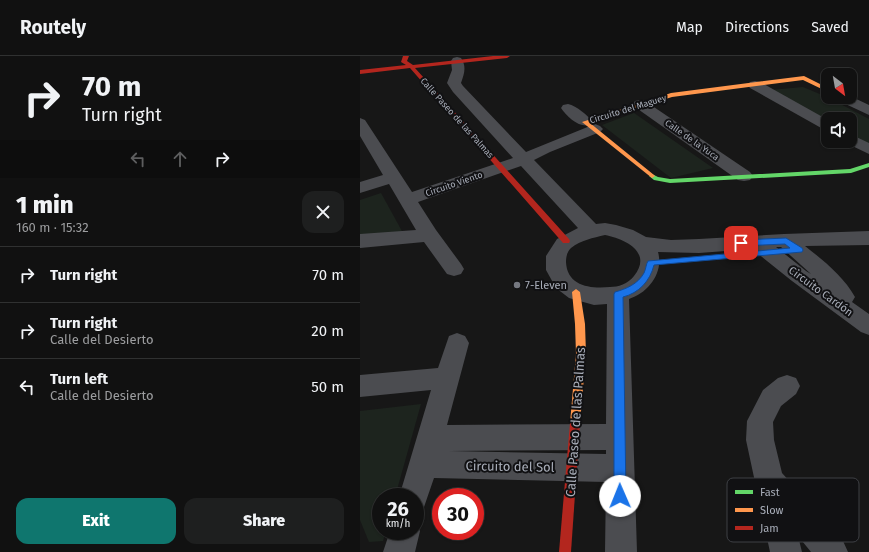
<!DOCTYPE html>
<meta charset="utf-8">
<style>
:root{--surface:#111;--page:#1e1f1f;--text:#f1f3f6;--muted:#9c9d9f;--line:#303131;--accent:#0f766e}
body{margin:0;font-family:"Fira Sans",sans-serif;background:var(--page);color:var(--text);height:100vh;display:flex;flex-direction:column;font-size:15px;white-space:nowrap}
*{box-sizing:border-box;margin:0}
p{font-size:13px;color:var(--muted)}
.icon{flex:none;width:22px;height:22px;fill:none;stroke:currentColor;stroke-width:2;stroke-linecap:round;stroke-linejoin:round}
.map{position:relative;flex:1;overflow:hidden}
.details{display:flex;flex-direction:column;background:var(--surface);width:360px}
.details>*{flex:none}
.banner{background:#111;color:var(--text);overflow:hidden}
.needle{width:26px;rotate:149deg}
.buttons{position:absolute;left:461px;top:12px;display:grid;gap:8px}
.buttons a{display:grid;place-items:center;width:36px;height:36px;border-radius:8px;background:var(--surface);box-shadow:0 1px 3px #0004,0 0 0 1px var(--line);font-size:20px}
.speed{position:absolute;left:12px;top:432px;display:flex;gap:8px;font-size:20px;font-weight:700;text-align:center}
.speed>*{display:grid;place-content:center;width:52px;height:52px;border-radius:50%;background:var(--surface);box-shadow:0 1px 3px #0004,0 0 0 1px var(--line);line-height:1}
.speed small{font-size:10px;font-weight:400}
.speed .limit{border:6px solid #d22;background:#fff;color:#111}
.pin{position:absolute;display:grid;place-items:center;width:34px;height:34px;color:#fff;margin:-17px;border-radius:8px;box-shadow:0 2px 6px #0006}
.me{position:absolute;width:44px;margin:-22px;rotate:359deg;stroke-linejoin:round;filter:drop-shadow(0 0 3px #0008)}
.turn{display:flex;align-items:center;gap:14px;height:84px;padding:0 16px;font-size:18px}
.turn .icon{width:52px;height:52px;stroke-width:2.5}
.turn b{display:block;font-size:28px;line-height:34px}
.lanes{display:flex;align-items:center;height:38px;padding:0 16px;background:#0003;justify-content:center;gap:20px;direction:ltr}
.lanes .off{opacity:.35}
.round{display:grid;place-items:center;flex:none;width:42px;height:42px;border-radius:12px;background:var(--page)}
.summary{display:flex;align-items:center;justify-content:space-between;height:68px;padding:0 16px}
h1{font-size:24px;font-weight:800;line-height:30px}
.primary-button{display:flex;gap:8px;margin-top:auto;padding:8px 16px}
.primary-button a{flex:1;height:46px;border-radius:12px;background:var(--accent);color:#fff;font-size:16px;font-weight:800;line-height:46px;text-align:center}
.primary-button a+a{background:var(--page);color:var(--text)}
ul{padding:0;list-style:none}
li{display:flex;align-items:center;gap:12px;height:56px;padding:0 16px;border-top:1px solid var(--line)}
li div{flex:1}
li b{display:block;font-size:15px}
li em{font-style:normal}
header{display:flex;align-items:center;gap:24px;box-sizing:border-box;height:56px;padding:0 20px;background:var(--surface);border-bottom:1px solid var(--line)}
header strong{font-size:19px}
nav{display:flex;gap:22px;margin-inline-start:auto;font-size:14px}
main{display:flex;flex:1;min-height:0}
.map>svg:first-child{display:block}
.green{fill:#1d241e}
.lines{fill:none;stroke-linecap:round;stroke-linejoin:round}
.street{fill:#4b4c50;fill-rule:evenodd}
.fast{fill:#63d668;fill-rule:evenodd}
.slow{fill:#ff974d;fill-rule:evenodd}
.jam{fill:#b3261e;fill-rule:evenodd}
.route{fill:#1a73e8;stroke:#114b97}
.poi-dot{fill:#757880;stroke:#111113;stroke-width:1.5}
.labels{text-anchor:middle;stroke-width:4;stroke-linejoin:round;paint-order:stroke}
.far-street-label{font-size:9px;fill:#a8adb8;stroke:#111113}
.poi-label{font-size:11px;fill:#a8adb8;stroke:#111113;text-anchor:start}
.street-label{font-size:11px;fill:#a8adb8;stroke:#111113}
.near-street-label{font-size:13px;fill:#a8adb8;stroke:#111113}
.key{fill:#111113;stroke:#3e4045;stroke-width:1}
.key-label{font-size:11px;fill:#a8adb8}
</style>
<header>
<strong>Routely</strong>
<nav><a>Map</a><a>Directions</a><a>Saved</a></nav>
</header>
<main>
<section class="details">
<div class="banner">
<div class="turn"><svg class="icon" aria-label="right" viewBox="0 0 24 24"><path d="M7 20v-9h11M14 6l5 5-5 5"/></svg><div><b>70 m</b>Turn right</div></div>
<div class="lanes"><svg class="icon off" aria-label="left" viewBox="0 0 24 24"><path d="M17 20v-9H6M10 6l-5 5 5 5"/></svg><svg class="icon off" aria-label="ahead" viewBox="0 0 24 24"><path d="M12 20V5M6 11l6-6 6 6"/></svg><svg class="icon" aria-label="right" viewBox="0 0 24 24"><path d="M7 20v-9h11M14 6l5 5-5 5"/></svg></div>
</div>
<div class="summary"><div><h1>1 min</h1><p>160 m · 15:32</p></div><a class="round"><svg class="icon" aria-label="close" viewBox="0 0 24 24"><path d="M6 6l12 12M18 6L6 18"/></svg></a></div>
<ul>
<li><svg class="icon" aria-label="right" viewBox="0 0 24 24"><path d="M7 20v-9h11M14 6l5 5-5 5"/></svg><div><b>Turn right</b></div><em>70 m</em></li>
<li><svg class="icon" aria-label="right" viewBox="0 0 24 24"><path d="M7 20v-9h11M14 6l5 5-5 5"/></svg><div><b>Turn right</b><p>Calle del Desierto</p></div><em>20 m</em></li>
<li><svg class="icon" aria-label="left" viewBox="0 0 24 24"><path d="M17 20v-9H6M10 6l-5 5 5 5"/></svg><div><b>Turn left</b><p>Calle del Desierto</p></div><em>50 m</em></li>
</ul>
<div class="primary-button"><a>Exit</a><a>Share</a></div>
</section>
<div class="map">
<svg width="509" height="496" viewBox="0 0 509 496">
<rect width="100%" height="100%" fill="#171717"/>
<!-- green -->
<g class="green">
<polygon points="443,31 467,41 509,63 509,90 490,79 490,63 468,63 468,67 410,34"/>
<polygon points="274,57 353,112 311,122 242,69"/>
<polygon points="21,137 43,177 0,182 0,144"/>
<polygon points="61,348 35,441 21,441 21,475 26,475 23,485 9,486 0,464 0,355"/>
</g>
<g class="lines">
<!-- street -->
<g class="street">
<path d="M97 1 101 2C107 11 104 18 101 27L103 30 166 96 230 70 235 68 240 70 243 73 240 76 190 96 174 104 236 168 245 167 256 169 273 174 286 181 311 184 339 183 424 178 509 175V189L445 190C463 204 484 221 495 241L492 246 509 258V279L501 276 432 225 392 193 339 197 298 196C304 217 288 237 269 243L277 496H245L246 426 74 422 64 451 55 455V441H39L71 334 0 341V319L78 312 89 280 97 277 105 280 109 287 87 369 246 368 247 248 234 249 209 242 196 232 186 214V200L197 183 218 172 161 110 58 146 76 174 101 208 104 213 101 218 94 220 87 218 64 186 0 192V178L56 174 29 128 0 137V126L23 119 0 80V62L5 64 52 136 153 102 93 36 87 27 92 14 91 5 93 2ZM245 179C265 183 293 196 274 220 268 228 258 231 250 231 230 233 207 230 206 206 206 201 207 196 211 192 221 184 233 182 245 179ZM416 191H421L451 218 446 215ZM246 394V398L89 395Z"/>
<polygon points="395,25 400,26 468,64 468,75 463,73 390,32 388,29 390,26"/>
<polygon points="490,40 509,49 509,59 477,44 475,41 490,41"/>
<polygon points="280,44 285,45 390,116 393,120 390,124 384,125 378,124 275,51 273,48 275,45"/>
<path d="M208 48C217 50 227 59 233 66L230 69C219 72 207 61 201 52L203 49Z"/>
<polygon points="490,78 509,87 509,98 484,86 484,85 490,85"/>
<polygon points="427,319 436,322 440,330 436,338 421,350 413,366 414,384 422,417 483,485 488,496 451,496 438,480 442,496 410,496 386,384 387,365 403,334 418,322"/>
<polygon points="55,464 60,475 55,496 23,496 30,475 55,475"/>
</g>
<!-- fast -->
<polygon class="fast" points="509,107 509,111 491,117 310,127 294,124 289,120 292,118 298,121 310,123 490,113"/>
<!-- slow -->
<g class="slow">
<polygon points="444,20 468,32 468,36 443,24 312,41 230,67 294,119 295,120 292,122 222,66 311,37"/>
<polygon points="216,233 220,236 225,268 226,298 220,367 219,371 215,372 211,371 210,367 216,298 215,268 212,236"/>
</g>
<!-- jam -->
<g class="jam">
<polygon points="43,0 49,0 47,5 53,9 133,0 150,0 147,2 55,12 209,183 210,185 209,187 203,187 50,12 0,18 0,14 46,9 41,6"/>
<polygon points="215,362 219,363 220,367 211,496 199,496 210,367 211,363"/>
</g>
</g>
<!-- route -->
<path class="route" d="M426 182 442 192 443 194 442 196 294 209C290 225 279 237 263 241L266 440 265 444 260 446 256 444 254 440V238L255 236C266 233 278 228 284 217 286 213 286 208 288 205L430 192 425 188 381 190 377 187 381 184Z"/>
<!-- markers -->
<circle class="poi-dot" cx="157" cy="229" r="4"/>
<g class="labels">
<!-- far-street labels -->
<g class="far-street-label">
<text transform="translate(268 53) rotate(-17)" y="3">Circuito del Maguey</text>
<text transform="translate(97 62) rotate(48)" y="3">Calle Paseo de las Palmas</text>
<text transform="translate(332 84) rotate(35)" y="3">Calle de la Yuca</text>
<text transform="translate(94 128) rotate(-19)" y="3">Circuito Viento</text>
</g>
<!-- poi labels -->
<g class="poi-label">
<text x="165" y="233">7-Eleven</text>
</g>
<!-- street labels -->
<g class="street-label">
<text transform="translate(461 235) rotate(36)" y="4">Circuito Cardón</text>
</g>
<!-- near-street labels -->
<g class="near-street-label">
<text transform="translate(215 366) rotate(-86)" y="5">Calle Paseo de las Palmas</text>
<text transform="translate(150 410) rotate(1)" y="5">Circuito del Sol</text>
</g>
</g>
<!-- legend -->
<rect x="367" y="422" width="132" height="64" rx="6" class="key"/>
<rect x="375" y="434" width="18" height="4" fill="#63d668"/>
<rect x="375" y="452" width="18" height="4" fill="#ff974d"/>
<rect x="375" y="470" width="18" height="4" fill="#b3261e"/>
<g class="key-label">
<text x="400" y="440">Fast</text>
<text x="400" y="458">Slow</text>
<text x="400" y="476">Jam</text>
</g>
</svg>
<div class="buttons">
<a><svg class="needle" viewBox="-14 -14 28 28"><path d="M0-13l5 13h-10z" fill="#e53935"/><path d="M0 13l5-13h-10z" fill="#9c9d9f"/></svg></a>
<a><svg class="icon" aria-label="sound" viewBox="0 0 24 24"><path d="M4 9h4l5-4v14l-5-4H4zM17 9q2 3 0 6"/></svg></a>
</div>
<div class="speed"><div>26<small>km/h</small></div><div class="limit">30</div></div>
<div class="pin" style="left:381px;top:187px;background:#d93025"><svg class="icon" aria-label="arrive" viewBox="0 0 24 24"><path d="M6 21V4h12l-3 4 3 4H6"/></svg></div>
<svg class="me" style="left:260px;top:440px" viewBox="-20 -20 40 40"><circle r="19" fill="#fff"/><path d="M0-13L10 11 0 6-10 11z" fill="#1a73e8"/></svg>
</div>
</main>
